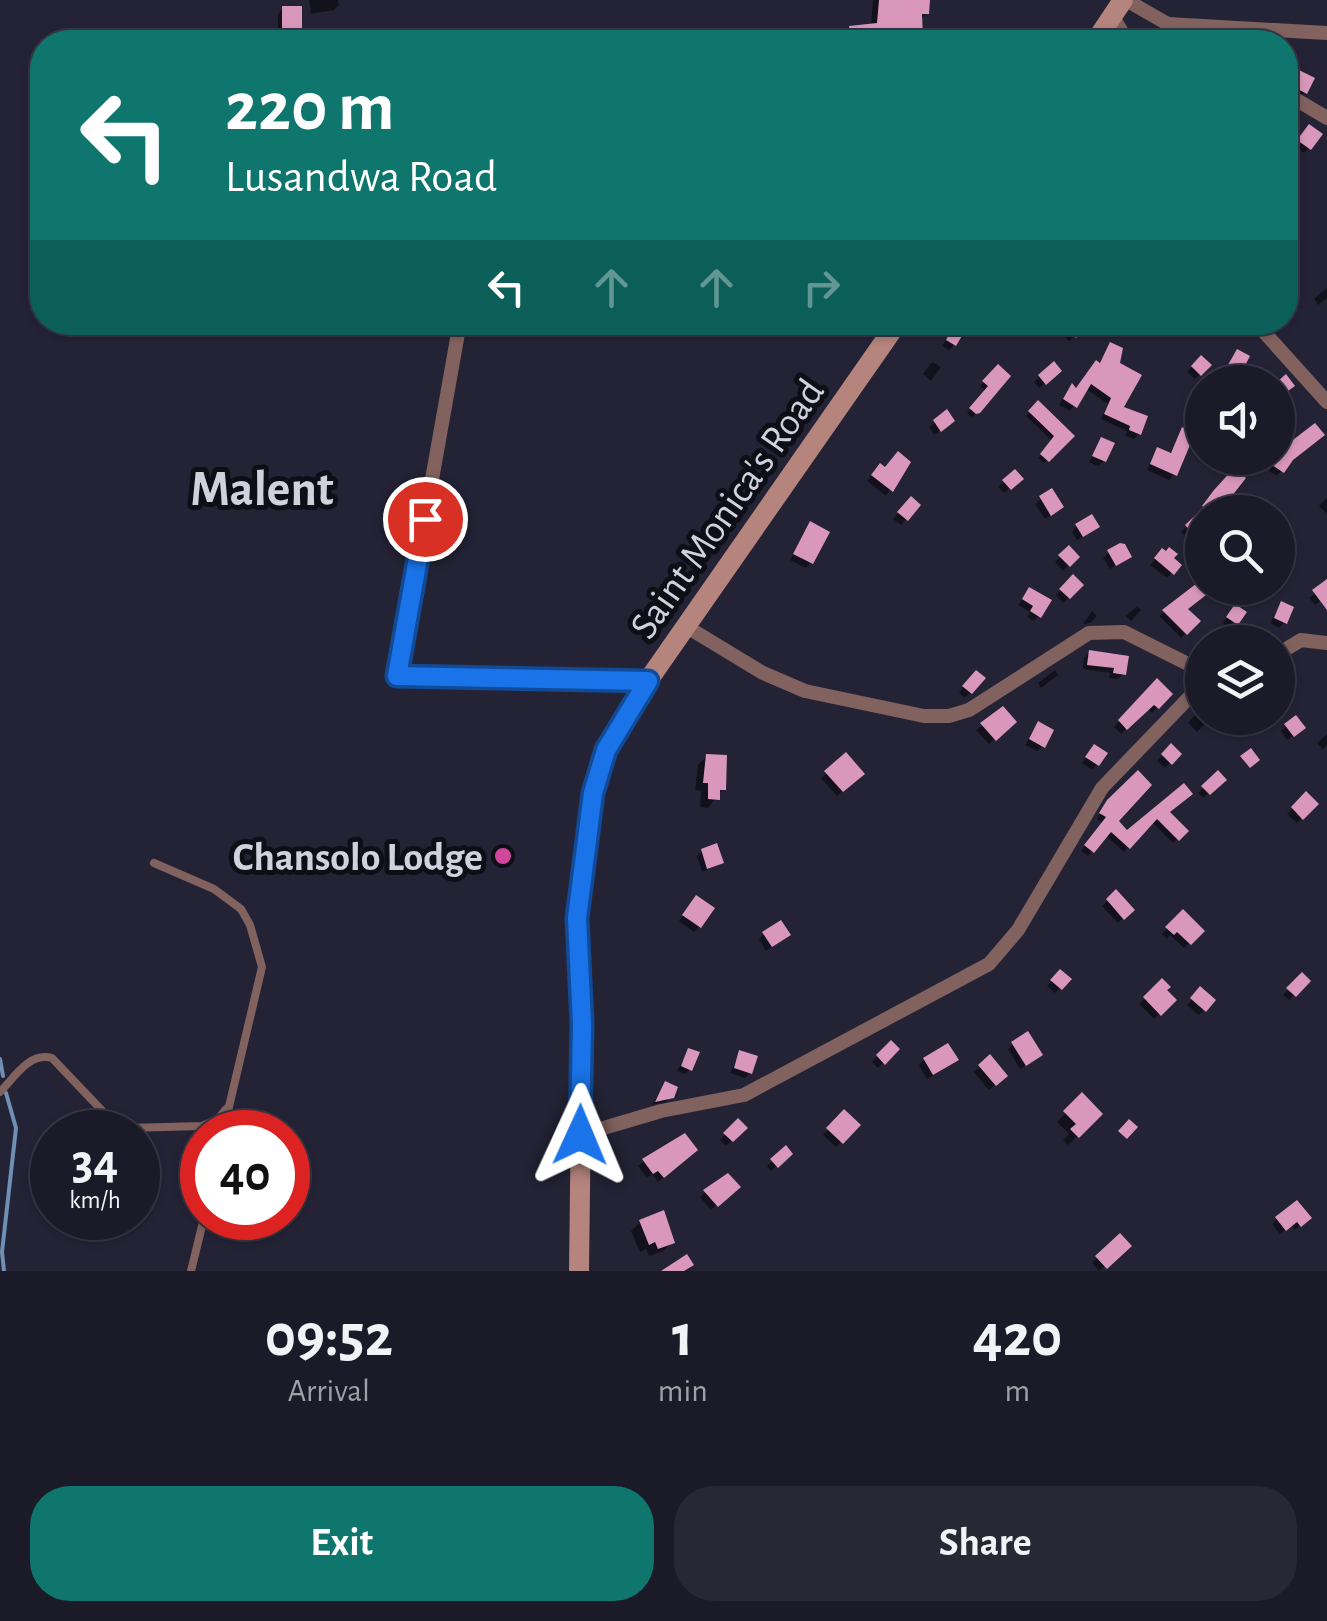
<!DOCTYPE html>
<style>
:root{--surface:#1b1a28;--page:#282734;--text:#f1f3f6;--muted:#a0a1a8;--line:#393845;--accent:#0f766e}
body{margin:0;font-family:"Alegreya Sans",sans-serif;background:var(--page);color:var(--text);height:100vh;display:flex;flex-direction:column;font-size:38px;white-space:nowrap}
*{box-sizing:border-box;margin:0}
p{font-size:32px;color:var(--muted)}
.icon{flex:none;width:55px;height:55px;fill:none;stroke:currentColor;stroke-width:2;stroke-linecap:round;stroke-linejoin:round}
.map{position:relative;height:1271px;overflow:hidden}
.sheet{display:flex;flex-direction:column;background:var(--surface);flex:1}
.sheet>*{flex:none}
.guide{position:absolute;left:30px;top:30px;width:1268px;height:305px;border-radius:40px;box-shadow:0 2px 8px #0004,0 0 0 2px var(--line);background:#0f766e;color:#fff;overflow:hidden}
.tools{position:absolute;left:1185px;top:365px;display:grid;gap:20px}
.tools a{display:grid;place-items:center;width:110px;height:110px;border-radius:50%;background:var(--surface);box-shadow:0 2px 8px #0004,0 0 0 2px var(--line);font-size:50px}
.speed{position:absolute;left:30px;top:1110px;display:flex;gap:20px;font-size:50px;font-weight:700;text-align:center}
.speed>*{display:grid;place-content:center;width:130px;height:130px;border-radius:50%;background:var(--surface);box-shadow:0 2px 8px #0004,0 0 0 2px var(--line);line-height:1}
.speed small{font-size:25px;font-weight:400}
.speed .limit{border:15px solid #d22;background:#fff;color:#111}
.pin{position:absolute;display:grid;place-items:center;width:85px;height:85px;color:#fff;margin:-42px;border:5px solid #fff;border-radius:50%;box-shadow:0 2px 10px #0007}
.me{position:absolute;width:110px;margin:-55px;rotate:1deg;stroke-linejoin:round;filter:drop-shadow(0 0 8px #0008)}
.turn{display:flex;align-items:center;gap:35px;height:210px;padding:0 30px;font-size:45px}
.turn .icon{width:130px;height:130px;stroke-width:2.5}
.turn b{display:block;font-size:70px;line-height:85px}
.lanes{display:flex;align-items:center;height:95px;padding:0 30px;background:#0003;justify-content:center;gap:50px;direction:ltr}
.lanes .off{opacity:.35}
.eta{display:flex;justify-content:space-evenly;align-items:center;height:170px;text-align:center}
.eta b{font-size:60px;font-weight:600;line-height:70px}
.action{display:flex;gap:20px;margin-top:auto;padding:20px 30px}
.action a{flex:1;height:115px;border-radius:40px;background:var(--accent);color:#fff;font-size:40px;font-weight:600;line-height:115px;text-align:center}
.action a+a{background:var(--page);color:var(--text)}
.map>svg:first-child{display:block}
.shadow{fill:#0007}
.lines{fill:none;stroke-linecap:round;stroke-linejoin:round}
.stream{stroke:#6f90b4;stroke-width:4}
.building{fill:#d998bb}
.lane{stroke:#81625e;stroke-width:8}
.street{stroke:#81625e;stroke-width:14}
.secondary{stroke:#b4847d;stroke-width:20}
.route-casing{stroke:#114b97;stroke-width:25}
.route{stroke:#1a73e8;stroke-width:18}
.hotel-dot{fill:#d1479c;stroke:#0e0e16;stroke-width:4}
.labels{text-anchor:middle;stroke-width:10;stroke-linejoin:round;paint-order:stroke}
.street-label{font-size:40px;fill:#d1d1dd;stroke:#0e0e16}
.poi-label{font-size:40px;font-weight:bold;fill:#d1d1dd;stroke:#0e0e16;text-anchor:end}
.district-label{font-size:50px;font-weight:bold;fill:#d1d1dd;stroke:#0e0e16}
</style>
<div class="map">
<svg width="1327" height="1271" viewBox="0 0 1327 1271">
<rect width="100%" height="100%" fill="#242336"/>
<!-- shadow -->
<g class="shadow">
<polygon points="309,0 338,0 339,5 334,10 311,14"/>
<polygon points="873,0 923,0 927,13 920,20 921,37 916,42 844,42 843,36 851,28 871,26"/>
<polygon points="283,8 299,33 294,39 278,38 278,14"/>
<polygon points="1285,66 1305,92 1300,98 1285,89"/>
<polygon points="1304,132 1309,148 1304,153 1294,146"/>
<polygon points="1327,288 1327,298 1318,305 1314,299"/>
<polygon points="980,322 1013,322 1000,337"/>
<polygon points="1061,322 1087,324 1069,341 1056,328"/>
<polygon points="1173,322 1185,322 1176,333 1169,329"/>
<polygon points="955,326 954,345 949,350 942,346"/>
<polygon points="1111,345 1117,365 1121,408 1139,434 1134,439 1125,436 1127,431 1101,419 1108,404 1086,389 1070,411 1059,405 1068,391 1075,390 1098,365"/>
<polygon points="1237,352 1236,377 1231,382 1221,378"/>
<polygon points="1201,358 1208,365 1195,379 1187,372"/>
<polygon points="932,362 941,367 931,381 923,374"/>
<polygon points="1054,365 1054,376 1039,388 1034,382"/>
<polygon points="998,367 979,412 971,417 967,413 985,391 980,386"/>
<polygon points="1038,404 1071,436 1044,463 1038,458 1052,441 1026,416"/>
<polygon points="947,413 947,426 934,435 929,427"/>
<polygon points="1182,430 1175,474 1169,480 1147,470 1158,450 1169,455"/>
<polygon points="1102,440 1104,461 1098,466 1089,462"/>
<polygon points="1280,454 1289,461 1277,476 1269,471"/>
<polygon points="1219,458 1231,458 1221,468 1215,462"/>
<polygon points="908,462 886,496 867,481 875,471"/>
<polygon points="1015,472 1020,479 1004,493 998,487"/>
<polygon points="1051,491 1056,512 1045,519 1035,504"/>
<polygon points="1327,498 1327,511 1326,513 1319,506"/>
<polygon points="911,499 918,505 901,525 893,519"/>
<polygon points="1209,499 1222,508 1220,512 1202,512 1202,535 1193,544 1181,532 1201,514 1199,512"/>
<polygon points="811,524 811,562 806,568 790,560"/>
<polygon points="1077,526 1091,532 1077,540 1072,532"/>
<polygon points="1069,549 1077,557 1063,571 1055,562"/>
<polygon points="1162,551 1179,565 1167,578 1150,565"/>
<polygon points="1109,552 1129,557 1110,569 1103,558"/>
<polygon points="1073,577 1081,585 1063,603 1056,595"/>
<polygon points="1200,584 1207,592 1185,609 1197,621 1181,638 1159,616"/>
<polygon points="1327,585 1327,596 1315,605 1309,598"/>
<polygon points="1029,590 1039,616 1034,621 1027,617 1030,612 1018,605"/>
<polygon points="1282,604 1285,622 1279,628 1270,623"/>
<polygon points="1137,606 1141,610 1131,621 1126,616"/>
<polygon points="1092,611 1097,616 1090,623 1083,624"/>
<polygon points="1230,612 1244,613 1231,629 1223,623"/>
<polygon points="1090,653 1126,658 1123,674 1118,679 1109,678 1110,673 1083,669 1084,658"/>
<polygon points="1055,670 1058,675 1041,688 1038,683"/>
<polygon points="970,679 982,679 965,698 959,693"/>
<polygon points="1157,682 1170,694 1152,713 1147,708 1121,734 1114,727"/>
<polygon points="1202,707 1202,718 1211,718 1197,732 1188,723"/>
<polygon points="1002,710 1014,722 989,744 976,730"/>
<polygon points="1212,718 1241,718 1223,731"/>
<polygon points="1039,724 1043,746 1037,751 1025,745"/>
<polygon points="1286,726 1297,733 1287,740 1281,731"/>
<polygon points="1327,734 1327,745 1323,749 1317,743"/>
<polygon points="1171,747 1179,754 1165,768 1157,761"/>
<polygon points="1089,752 1097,764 1092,770 1082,763"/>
<polygon points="707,756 723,789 708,808 700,807 701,791 695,790 698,765"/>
<polygon points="846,756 861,774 837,796 821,778"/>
<polygon points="1217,774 1223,780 1203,798 1198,793"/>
<polygon points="1306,795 1315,804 1297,823 1287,814"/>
<polygon points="1103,807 1127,834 1167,813 1186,831 1173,843 1151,821 1124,852 1105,835 1088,856 1081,851 1103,823 1097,819"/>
<polygon points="702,851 721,863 702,872 697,856"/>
<polygon points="1116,893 1132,910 1118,923 1102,906"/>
<polygon points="691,904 699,926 694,932 679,921"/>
<polygon points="1183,913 1201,931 1184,948 1170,935 1167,939 1162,934"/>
<polygon points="764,934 782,940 766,951 759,939"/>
<polygon points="1060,972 1068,979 1055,993 1047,986"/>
<polygon points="1302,975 1308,981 1289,1000 1283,995"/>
<polygon points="1162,981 1163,991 1173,1000 1154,1019 1139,1004"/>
<polygon points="1200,990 1213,1000 1199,1015 1187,1005"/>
<polygon points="891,1043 897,1049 878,1068 872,1062"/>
<polygon points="1013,1044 1035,1060 1020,1069 1008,1049"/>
<polygon points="689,1051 690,1069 685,1074 677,1071"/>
<polygon points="740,1053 750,1073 745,1078 730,1073"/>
<polygon points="990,1058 1005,1076 989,1090 974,1072"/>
<polygon points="924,1060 950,1065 927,1079 919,1065"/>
<polygon points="665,1084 672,1096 665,1102 652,1105"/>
<polygon points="1082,1096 1100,1114 1068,1145 1063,1140 1069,1134 1057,1122"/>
<polygon points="844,1113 858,1125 836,1147 823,1135"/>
<polygon points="738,1122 744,1128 726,1146 720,1140"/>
<polygon points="785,1149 790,1154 771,1171 767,1166"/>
<polygon points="690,1156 658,1182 652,1174 647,1178 638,1166 644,1161"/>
<polygon points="737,1186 711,1210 700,1197 705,1192"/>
<polygon points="1309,1218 1295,1230 1291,1225 1280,1234 1272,1224 1277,1219"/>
<polygon points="640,1222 672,1242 663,1251 649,1256 646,1249 640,1252 631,1231"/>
<polygon points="1120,1237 1128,1246 1099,1271 1092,1263"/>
</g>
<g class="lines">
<!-- stream -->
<g class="stream">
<polyline points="0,1059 3,1076"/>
<polyline points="4,1271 2,1252 16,1128 6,1093"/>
</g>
</g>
<!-- building -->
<g class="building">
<polygon points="879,0 930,0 929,14 922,14 923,38 892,38 892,36 851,40 849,26 877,23"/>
<rect x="282" y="6" width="20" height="28"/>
<polygon points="420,28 422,42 394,42 392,33"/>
<polygon points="1285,63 1315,78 1307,94 1285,82"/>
<polygon points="1309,124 1323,134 1311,150 1297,140"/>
<polygon points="987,322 1017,322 1004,337"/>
<polygon points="1061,322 1091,322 1076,338"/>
<polygon points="955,323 966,329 956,346 946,340"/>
<polygon points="1110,342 1123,348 1120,363 1142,375 1124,407 1148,416 1141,435 1129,430 1130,426 1104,414 1111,398 1091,384 1077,408 1063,399 1072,383 1076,388 1096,360 1100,363"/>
<polygon points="1237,349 1250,356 1238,379 1224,372"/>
<polygon points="1201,355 1212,365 1201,376 1191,366"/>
<polygon points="1054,361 1062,371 1046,385 1038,375"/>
<polygon points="998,364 1011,376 980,413 976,414 969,408 988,386 982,381"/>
<polygon points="1286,374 1295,386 1278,398 1278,381"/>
<polygon points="1038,400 1075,436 1049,462 1040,454 1054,436 1028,411"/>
<polygon points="947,409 955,421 941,432 933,420"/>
<polygon points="1315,423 1325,435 1293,460 1284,473 1272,465 1285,446"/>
<polygon points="1182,427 1195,433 1177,476 1150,464 1157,447 1171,453"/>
<polygon points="1101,437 1115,443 1106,462 1092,456"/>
<polygon points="898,451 911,462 893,492 871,475 880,463 885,467"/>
<polygon points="1234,468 1246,478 1224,506 1232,512 1202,512 1202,544 1185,525 1204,507 1202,506 1214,490"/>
<polygon points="1015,469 1024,479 1011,490 1002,480"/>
<polygon points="1052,488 1064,507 1051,516 1039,496"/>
<polygon points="911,496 921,505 908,521 897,512"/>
<polygon points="1092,514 1100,527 1083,537 1075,524"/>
<polygon points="810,521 830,532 813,564 793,554"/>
<polygon points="1120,543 1125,544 1132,557 1116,566 1107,550"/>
<polygon points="1069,545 1080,557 1070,567 1058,555"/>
<polygon points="1169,547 1178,554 1174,558 1182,565 1174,575 1154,558 1162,548 1166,551"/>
<polygon points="1073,574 1084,585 1070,599 1059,589"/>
<polygon points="1327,579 1327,610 1312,590"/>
<polygon points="1201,580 1202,588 1210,592 1188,609 1201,621 1187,635 1162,610"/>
<polygon points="1029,587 1052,600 1041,618 1030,611 1033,606 1022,599"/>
<polygon points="1281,601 1294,607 1287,624 1274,618"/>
<polygon points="1235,604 1247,612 1238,625 1226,617"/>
<polygon points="1089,650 1129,656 1126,675 1113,673 1114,668 1087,665"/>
<polygon points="1286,665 1295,677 1278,689 1278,671"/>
<polygon points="976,670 986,678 972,694 962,686"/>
<polygon points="1157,678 1173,694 1159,709 1154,705 1127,730 1118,720"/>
<polygon points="1003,706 1017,722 996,741 980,723"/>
<polygon points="1296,715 1306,728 1294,737 1284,724"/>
<polygon points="1038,721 1054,730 1045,748 1029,739"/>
<polygon points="1171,743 1182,754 1172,765 1161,754"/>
<polygon points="1094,744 1108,753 1099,766 1085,757"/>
<polygon points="1251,748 1260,760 1250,768 1240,756"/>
<polygon points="846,752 865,774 843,792 824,771"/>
<polygon points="706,754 727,755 726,790 720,790 720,800 708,799 708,783 703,783"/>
<polygon points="1138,770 1152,785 1119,821 1127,830 1184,783 1193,794 1170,812 1189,831 1179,841 1157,819 1130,849 1111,832 1094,853 1084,845 1106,817 1099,813 1107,800"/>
<polygon points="1218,770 1227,780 1210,795 1201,786"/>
<polygon points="1306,791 1319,804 1303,820 1291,807"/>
<polygon points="717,843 724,863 707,869 701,849"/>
<polygon points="1116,889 1135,910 1124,920 1106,899"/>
<polygon points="696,895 715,908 701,928 682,915"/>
<polygon points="1183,909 1205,931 1191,945 1177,932 1174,935 1165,927"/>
<polygon points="781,920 791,935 772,947 762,932"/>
<polygon points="1060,969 1072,979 1062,990 1050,980"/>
<polygon points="1302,972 1311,981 1296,997 1286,988"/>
<polygon points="1162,978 1171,987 1167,990 1177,1000 1161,1016 1143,997"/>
<polygon points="1200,986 1216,1000 1206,1012 1190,998"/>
<polygon points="1028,1031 1043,1055 1026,1066 1011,1042"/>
<polygon points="891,1040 900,1049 885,1065 876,1055"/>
<polygon points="948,1043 959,1060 933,1075 923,1058"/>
<polygon points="688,1048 700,1052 692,1071 681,1066"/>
<polygon points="739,1050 758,1056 752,1074 734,1068"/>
<polygon points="990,1054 1008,1076 996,1086 978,1065"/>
<polygon points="665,1081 678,1087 674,1098 655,1102"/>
<polygon points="1082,1092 1103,1114 1079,1138 1070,1129 1076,1124 1063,1111"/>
<polygon points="844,1109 861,1125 843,1144 826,1128"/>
<polygon points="738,1118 748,1128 733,1142 723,1133"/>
<polygon points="1129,1119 1138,1127 1127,1139 1118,1131"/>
<polygon points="685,1133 698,1150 664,1178 658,1171 653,1174 642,1159"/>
<polygon points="786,1145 793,1154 778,1168 770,1159"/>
<polygon points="728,1173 741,1187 718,1207 703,1190"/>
<polygon points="1297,1200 1312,1218 1301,1227 1297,1222 1286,1231 1275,1217"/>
<polygon points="664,1210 675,1243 658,1249 655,1242 649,1245 639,1220"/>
<polygon points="1120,1233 1132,1246 1107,1269 1095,1256"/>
<polygon points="687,1254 694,1265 684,1271 661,1271"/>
</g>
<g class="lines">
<!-- lane -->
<g class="lane">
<polyline points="154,863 214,889 241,909 250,925 262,967 223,1132"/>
<path d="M0 1092C15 1077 29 1052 52 1058L111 1120 128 1128 202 1126 218 1119 226 1109"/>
<polyline points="191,1271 204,1218"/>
</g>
<!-- street -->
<g class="street">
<polyline points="1126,0 1199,42"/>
<polyline points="1113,17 1128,42"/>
<polyline points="1168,24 1327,33"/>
<polyline points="1285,93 1327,118"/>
<polyline points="460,322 397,676 648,681"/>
<polyline points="1255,322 1327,402"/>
<polyline points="687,627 763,673 805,691 924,716 949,716 969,710 1089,633 1124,632 1202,671"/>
<polyline points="1278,654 1301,640 1327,643"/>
<polyline points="580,1135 661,1111 744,1095 989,964 1018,930 1102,788 1202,684"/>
</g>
<!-- secondary -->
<g class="secondary">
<polyline points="1095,42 1123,0"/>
<polyline points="579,1271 582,1024 577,918 593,793 606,750 631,705 898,322"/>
</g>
</g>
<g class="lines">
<!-- route casing -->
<g class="route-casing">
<polyline id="route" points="425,519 397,676 648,681 606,750 593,793 577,918 582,1024 580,1135"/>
</g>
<!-- route -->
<use href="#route" class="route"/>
</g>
<!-- markers -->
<circle class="hotel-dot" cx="503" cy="856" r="10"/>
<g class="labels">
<!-- street labels -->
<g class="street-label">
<text transform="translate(726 508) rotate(-55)" y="14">Saint Monica's Road</text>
</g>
<!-- poi labels -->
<g class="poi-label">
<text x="483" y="870">Chansolo Lodge</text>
</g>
<!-- district labels -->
<g class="district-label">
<text x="262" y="505">Malent</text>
</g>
</g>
</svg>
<div class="tools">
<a><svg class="icon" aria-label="sound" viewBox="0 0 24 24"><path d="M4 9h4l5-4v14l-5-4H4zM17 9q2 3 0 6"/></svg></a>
<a><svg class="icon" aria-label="search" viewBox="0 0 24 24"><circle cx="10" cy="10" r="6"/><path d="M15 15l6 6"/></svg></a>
<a><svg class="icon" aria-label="layers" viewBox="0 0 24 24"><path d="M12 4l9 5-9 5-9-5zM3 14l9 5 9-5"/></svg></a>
</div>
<div class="speed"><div>34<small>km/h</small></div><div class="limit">40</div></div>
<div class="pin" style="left:425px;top:519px;background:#d93025"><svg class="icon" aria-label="arrive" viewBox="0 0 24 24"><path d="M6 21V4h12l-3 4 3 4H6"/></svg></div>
<svg class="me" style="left:580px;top:1135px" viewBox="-20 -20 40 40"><path d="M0-17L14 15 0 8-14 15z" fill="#1a73e8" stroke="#fff" stroke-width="4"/></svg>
<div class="guide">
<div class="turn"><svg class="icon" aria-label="left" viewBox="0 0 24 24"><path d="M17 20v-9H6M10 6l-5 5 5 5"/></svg><div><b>220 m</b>Lusandwa Road</div></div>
<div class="lanes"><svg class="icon" aria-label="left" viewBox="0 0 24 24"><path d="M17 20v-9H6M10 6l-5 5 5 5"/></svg><svg class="icon off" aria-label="ahead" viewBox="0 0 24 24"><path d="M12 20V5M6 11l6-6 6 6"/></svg><svg class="icon off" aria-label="ahead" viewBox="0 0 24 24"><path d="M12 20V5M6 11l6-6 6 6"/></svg><svg class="icon off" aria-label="right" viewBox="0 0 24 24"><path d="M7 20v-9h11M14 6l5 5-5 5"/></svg></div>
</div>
</div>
<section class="sheet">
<div class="eta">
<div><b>09:52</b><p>Arrival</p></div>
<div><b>1</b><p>min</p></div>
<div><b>420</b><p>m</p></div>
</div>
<div class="action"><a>Exit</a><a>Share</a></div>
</section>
